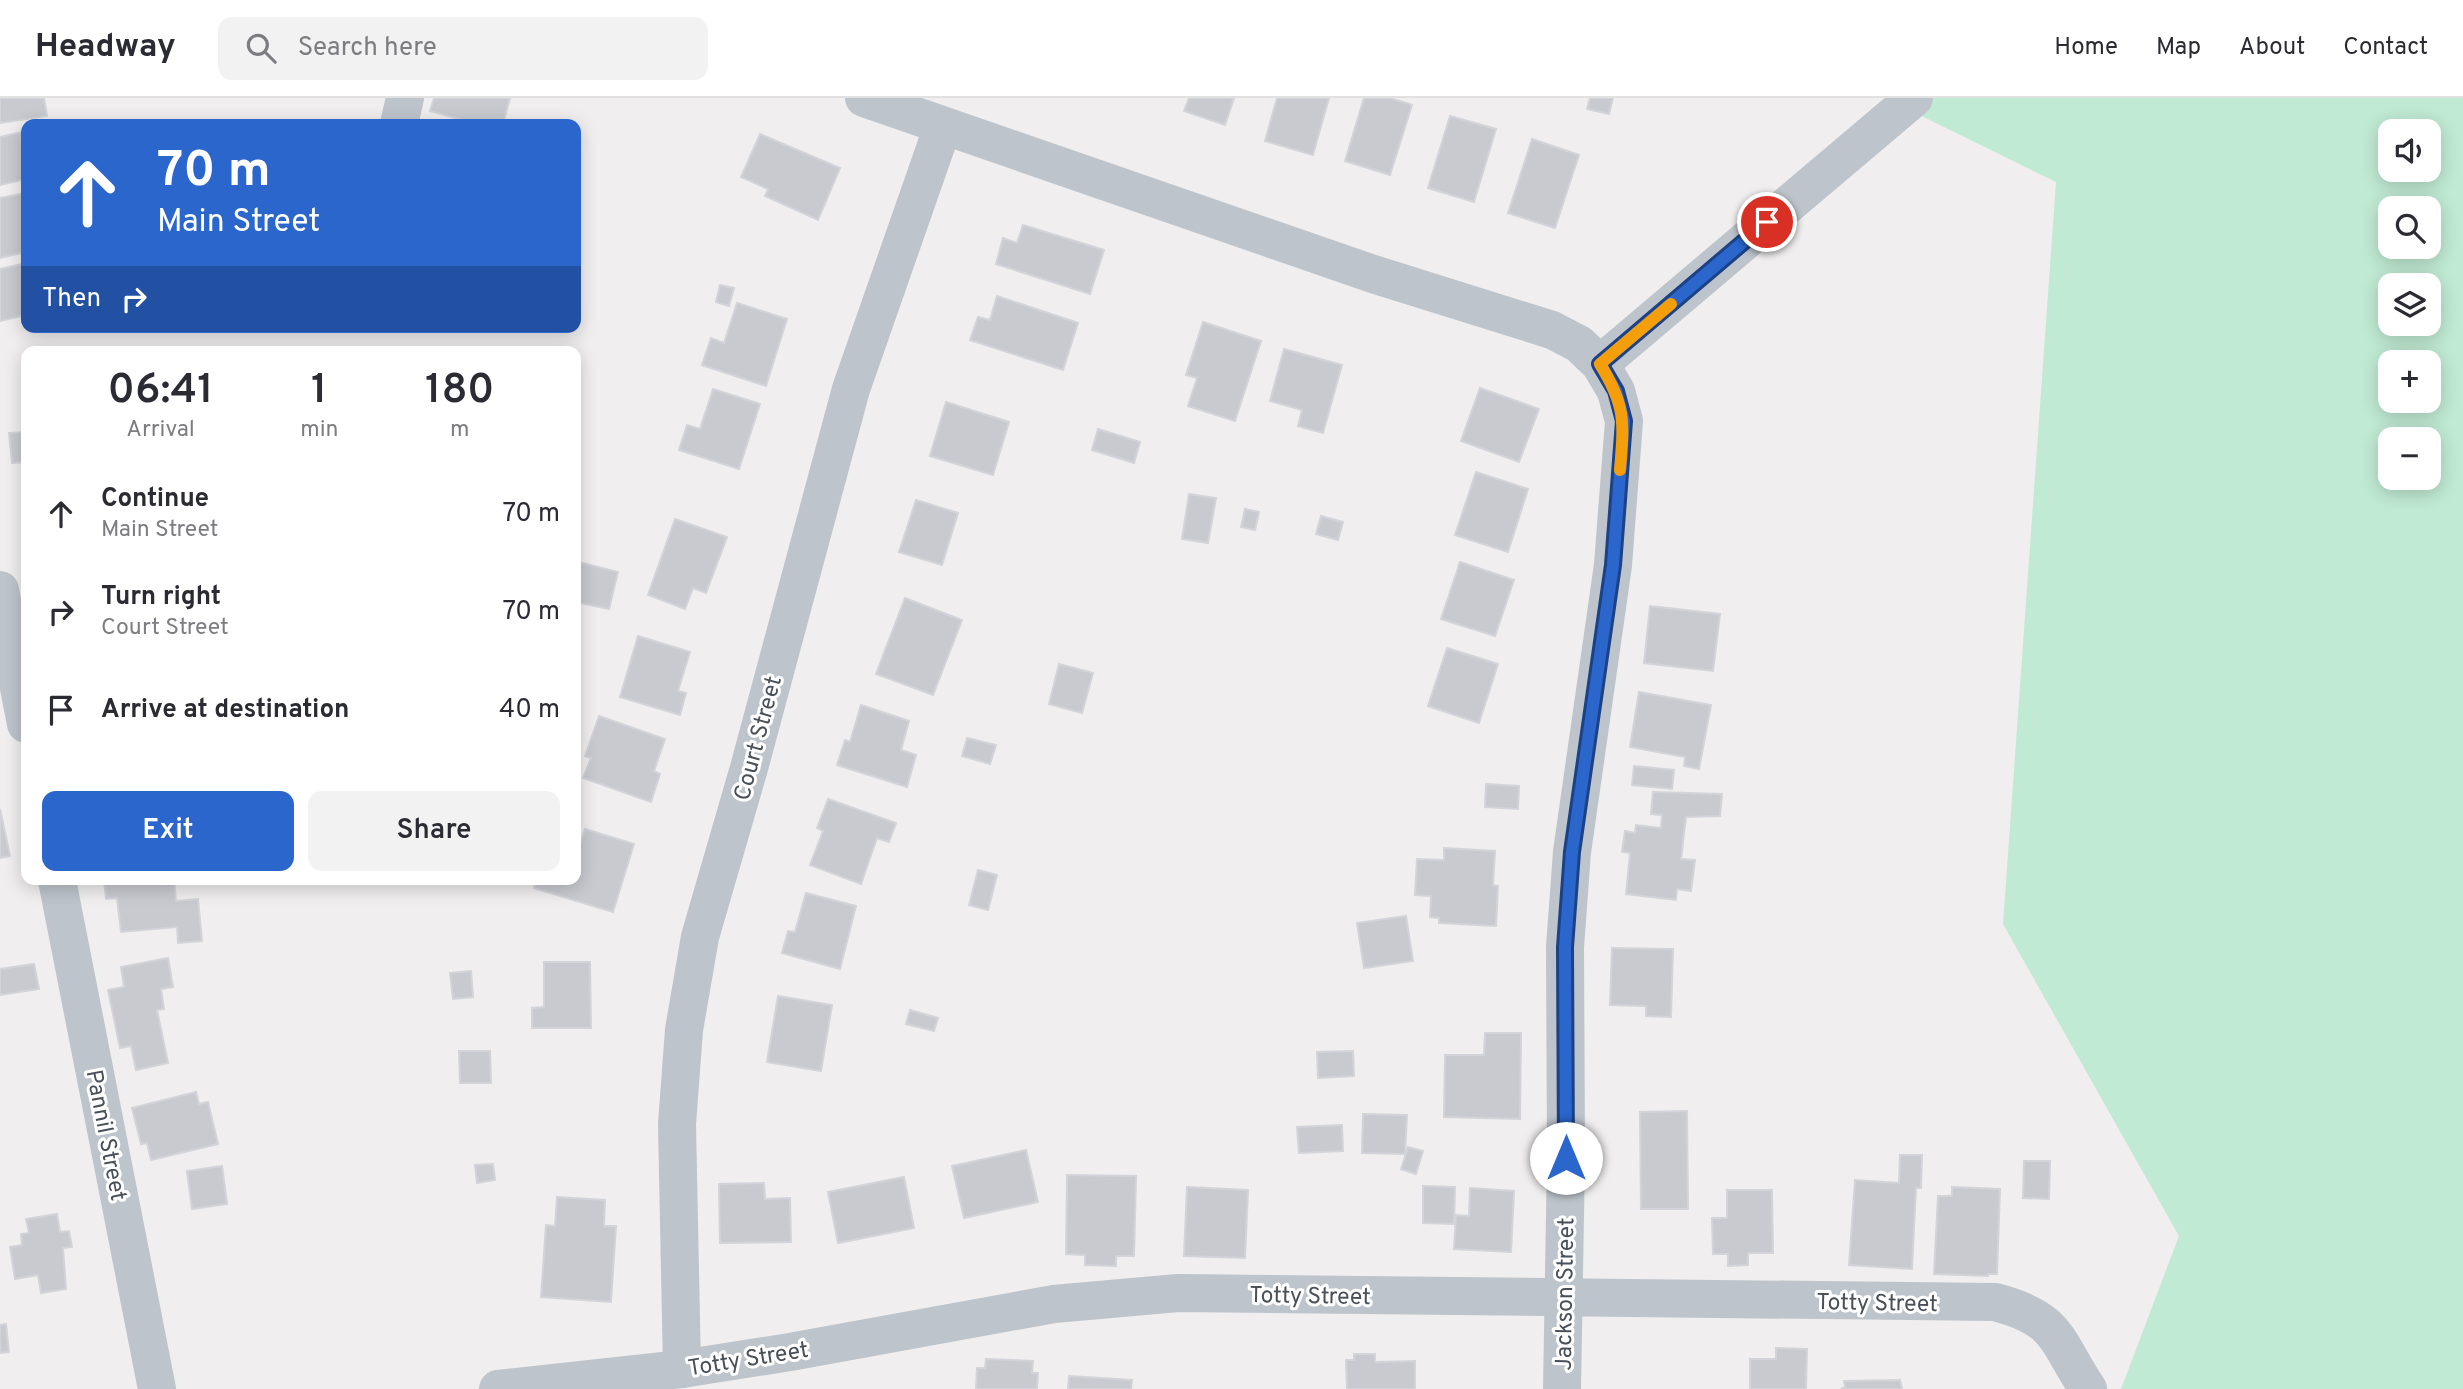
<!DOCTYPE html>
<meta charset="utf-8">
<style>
:root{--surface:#fff;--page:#f2f2f3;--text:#2b2b33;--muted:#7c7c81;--line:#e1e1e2;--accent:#2b66cd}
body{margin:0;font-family:Overpass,sans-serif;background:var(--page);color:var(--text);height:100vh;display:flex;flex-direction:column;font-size:26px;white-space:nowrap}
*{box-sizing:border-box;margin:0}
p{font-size:23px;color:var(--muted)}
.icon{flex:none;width:38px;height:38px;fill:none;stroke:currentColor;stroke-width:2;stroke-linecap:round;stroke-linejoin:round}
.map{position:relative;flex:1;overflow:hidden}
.panel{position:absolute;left:21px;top:248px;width:560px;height:539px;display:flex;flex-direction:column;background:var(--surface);border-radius:14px;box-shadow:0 4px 18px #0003}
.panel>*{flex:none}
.hud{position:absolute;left:21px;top:21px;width:560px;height:214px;border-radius:14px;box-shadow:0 4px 18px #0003;background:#2b66cd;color:#fff;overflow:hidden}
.controls{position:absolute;left:2378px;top:21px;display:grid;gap:14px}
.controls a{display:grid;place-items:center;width:63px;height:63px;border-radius:14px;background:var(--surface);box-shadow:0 4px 18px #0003;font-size:35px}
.pin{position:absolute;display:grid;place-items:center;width:60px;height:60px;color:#fff;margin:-30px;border:4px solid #fff;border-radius:50%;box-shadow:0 2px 7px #0007}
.me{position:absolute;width:77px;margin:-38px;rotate:0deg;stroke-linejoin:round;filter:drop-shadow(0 0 5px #0008)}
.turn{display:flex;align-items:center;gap:24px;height:147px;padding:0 21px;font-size:32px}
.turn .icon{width:91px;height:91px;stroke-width:2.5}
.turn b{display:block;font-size:49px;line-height:60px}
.then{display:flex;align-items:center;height:66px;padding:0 21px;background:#0003;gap:14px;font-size:26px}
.eta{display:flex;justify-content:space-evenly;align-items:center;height:119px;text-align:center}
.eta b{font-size:42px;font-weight:600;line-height:49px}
.action{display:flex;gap:14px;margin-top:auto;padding:14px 21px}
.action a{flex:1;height:80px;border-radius:14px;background:var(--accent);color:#fff;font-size:28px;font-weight:600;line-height:80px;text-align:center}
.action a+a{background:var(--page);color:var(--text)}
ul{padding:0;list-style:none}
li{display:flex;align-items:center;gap:21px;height:98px;padding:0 21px}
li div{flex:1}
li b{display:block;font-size:26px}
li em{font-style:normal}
header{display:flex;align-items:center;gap:42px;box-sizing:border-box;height:98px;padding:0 35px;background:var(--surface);border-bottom:2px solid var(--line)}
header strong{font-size:33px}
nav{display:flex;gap:38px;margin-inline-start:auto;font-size:24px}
.search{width:490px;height:63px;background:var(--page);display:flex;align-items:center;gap:18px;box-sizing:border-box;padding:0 24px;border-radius:14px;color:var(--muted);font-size:26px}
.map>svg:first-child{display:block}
.green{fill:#c0ead3;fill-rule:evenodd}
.building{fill:#c9cad0;stroke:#d2d4d9;stroke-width:2}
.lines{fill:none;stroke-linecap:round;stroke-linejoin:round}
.minor{stroke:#bdc4cb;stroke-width:38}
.route-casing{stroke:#1c4285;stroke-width:18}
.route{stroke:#2b66cd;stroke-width:12}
.slow{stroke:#f59e0b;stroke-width:12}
.labels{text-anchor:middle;stroke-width:6;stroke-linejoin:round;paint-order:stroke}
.street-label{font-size:23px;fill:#485059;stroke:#fff}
</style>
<header>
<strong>Headway</strong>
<div class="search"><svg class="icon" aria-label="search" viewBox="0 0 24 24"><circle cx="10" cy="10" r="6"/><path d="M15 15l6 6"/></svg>Search here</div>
<nav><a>Home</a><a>Map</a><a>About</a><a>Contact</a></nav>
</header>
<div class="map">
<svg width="2463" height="1291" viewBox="0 0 2463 1291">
<rect width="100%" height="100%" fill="#f0eeee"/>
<!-- green -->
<path class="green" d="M1885 0H2463V1291H2121L2179 1138 2003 826 2056 84ZM2390 33H2429V72H2390ZM2390 110H2429V149H2390ZM2390 187H2429V226H2390ZM2390 264H2429V303H2390ZM2390 341H2429V380H2390Z"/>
<!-- building -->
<g class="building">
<polygon points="0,0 44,0 47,18 0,25"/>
<polygon points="434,0 510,0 503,26 477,26 430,13"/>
<polygon points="1189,0 1234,0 1225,27 1184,13"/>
<polygon points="1277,0 1329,0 1313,57 1265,43"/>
<polygon points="1364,0 1390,0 1412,7 1390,77 1345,63"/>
<polygon points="1590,0 1613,0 1609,16 1587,11"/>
<polygon points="1450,18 1496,31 1474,104 1428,90"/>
<polygon points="26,33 26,81 0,87 0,39"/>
<polygon points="760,36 840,70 818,122 765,98 768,91 741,79"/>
<polygon points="1532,41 1579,57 1555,130 1508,115"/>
<polygon points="26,95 26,154 0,160 0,100"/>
<polygon points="1023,127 1104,152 1090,196 996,166 1003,140 1017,145"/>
<polygon points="26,165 26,217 0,223 0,171"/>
<polygon points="720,187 734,190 729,208 716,204"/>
<polygon points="997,198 1078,225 1063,272 970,242 978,219 990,222"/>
<polygon points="737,205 787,221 766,288 702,267 711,240 724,245"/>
<polygon points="1203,224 1261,243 1235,323 1188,308 1197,280 1186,277"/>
<polygon points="1284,251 1342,267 1323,335 1298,328 1302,312 1270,303"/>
<polygon points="1480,290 1539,311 1519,364 1461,343"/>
<polygon points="713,291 760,306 739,371 679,352 687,327 700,331"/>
<polygon points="946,304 1009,324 993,377 930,358"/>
<polygon points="1098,331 1140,344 1134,365 1092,352"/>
<polygon points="26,334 26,364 12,365 9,335"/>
<polygon points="1476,374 1528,391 1508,454 1455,437"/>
<polygon points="1189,396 1216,400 1208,445 1182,441"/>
<polygon points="916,402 958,415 942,467 899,454"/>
<polygon points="1245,411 1259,414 1255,432 1241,429"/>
<polygon points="1321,418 1343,424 1338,442 1316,436"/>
<polygon points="675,421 727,439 706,495 693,490 685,511 648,497"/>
<polygon points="578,464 618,474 609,511 576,504"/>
<polygon points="1460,464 1514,482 1495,538 1441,521"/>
<polygon points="905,500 962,522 933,597 876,576"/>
<polygon points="1650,508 1720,516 1713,573 1644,565"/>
<polygon points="638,538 690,554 678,593 686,595 680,617 620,599"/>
<polygon points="1447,550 1498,566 1479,625 1428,608"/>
<polygon points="1059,566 1093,575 1082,615 1049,606"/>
<polygon points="1639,594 1711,607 1699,671 1684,668 1685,659 1630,649"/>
<polygon points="861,607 909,623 901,652 916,657 907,689 837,667 845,642 850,644"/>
<polygon points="599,618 665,641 654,673 660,676 651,704 583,680 591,660 585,658"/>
<polygon points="967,640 996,647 990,666 962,658"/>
<polygon points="1634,668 1674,672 1672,691 1632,687"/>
<polygon points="1486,686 1519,688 1518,711 1485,709"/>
<polygon points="1653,694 1722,696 1720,718 1686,719 1681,761 1695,762 1691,793 1677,791 1676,802 1626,796 1630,755 1622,754 1625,733 1635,735 1636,727 1661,730 1662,717 1651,716"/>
<polygon points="828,701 896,725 889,744 877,740 861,786 810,767 823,733 817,730"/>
<polygon points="0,711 10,758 0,760"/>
<polygon points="585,731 634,746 613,814 534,790 537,782 576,782 576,742 581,744"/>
<polygon points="1444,750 1495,753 1493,787 1498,788 1496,828 1439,825 1439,820 1430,819 1431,798 1415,797 1417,761 1444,762"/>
<polygon points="978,772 997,777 988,812 969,807"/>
<polygon points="104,782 174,782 176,803 198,801 202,843 178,845 177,829 121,834 117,800 106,801"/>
<polygon points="806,795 856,808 840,871 782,855 788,833 795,834"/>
<polygon points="1406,818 1413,863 1364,870 1357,825"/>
<polygon points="1612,850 1673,851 1671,919 1646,918 1646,908 1610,907"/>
<polygon points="168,860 173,889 161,891 164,911 157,912 168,965 136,972 131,948 120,950 108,892 124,889 121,869"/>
<polygon points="544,864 590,864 591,930 532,930 532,910 544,909"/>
<polygon points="34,866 39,891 0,897 0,871"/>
<polygon points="471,873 473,899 453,901 450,875"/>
<polygon points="778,898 832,907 821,973 767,964"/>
<polygon points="910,912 938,920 934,933 906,926"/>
<polygon points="1485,935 1521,935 1520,1021 1444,1019 1445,957 1484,957"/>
<polygon points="459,953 490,953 491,985 460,985"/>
<polygon points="1353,953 1354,978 1318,980 1317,954"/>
<polygon points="196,994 199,1006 208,1004 218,1046 151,1062 147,1045 141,1046 132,1010"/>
<polygon points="1687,1013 1688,1111 1641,1111 1640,1014"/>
<polygon points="1363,1016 1407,1017 1405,1056 1362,1055"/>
<polygon points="1342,1027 1343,1053 1299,1055 1297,1029"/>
<polygon points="1408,1049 1423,1053 1416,1076 1401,1071"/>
<polygon points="1026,1052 1038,1104 964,1120 952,1068"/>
<polygon points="1900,1057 1922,1057 1921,1090 1916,1090 1912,1171 1849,1167 1855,1082 1899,1085"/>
<polygon points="2024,1063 2050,1063 2049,1101 2023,1100"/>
<polygon points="493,1066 495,1082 477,1085 475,1067"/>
<polygon points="222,1068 227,1106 192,1111 187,1073"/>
<polygon points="1067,1077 1136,1078 1134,1158 1116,1158 1116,1168 1085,1167 1085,1157 1066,1156"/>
<polygon points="904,1079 914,1130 838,1145 828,1094"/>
<polygon points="764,1085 765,1101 790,1100 791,1144 720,1145 719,1086"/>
<polygon points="1423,1088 1455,1089 1454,1126 1423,1125"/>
<polygon points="1187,1089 1248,1092 1245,1160 1184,1158"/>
<polygon points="1952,1089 2000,1091 1997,1176 1988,1176 1988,1178 1934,1176 1938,1098 1952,1098"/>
<polygon points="1470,1090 1514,1093 1511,1154 1454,1151 1456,1117 1469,1118"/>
<polygon points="1727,1092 1772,1092 1773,1155 1748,1155 1748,1167 1728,1168 1728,1156 1713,1156 1712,1120 1727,1120"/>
<polygon points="557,1099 605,1102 604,1128 616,1128 611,1204 541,1199 546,1127 555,1128"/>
<polygon points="57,1116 60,1134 69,1133 72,1149 63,1150 66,1191 41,1195 38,1177 15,1181 10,1149 22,1147 21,1136 29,1135 26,1121"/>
<polygon points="6,1226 9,1254 0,1255 0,1227"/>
<polygon points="1776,1250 1807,1251 1806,1291 1750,1291 1750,1261 1776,1261"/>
<polygon points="1354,1256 1375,1256 1375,1264 1415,1263 1415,1291 1347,1291 1346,1262 1354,1262"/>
<polygon points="986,1261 1033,1263 1032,1275 1038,1275 1037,1291 976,1291 977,1270 985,1270"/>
<polygon points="1069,1278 1132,1282 1131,1291 1068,1291"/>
<polygon points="1900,1282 1902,1291 1841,1291 1845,1289 1844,1283"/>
</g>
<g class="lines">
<!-- minor -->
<g class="minor">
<polyline points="864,0 1373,176 1552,232 1579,246 1600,266 1616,293 1624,323 1613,467 1572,754 1565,849 1566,1060 1562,1291"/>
<polyline points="399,26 405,0"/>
<polyline points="1600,266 1914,0"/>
<polyline points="0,492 26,626"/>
<polyline points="57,782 157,1291"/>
<polyline points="682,1271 677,1026 684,932 700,839 749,670 851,291 943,28"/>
<path d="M498 1291 682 1271 790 1254 1054 1206 1178 1195 1995 1204C2060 1221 2055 1242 2088 1291"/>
</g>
</g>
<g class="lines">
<!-- route casing -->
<g class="route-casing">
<polyline id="route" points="1566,1060 1565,849 1572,754 1613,467 1624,323 1616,293 1600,266 1767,124"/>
</g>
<!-- route -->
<use href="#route" class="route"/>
<!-- slow -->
<path class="slow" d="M1620 372C1624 324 1626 308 1600 266L1671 206"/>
</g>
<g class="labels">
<!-- street labels -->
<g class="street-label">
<text transform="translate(757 640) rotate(-75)" y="8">Court Street</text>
<text transform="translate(107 1037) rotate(79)" y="8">Pannil Street</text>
<text transform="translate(1564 1196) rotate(-89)" y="8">Jackson Street</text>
<text transform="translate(1310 1197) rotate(1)" y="8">Totty Street</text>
<text transform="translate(1877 1204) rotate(1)" y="8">Totty Street</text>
<text transform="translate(748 1260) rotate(-9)" y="8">Totty Street</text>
</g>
</g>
</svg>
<div class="controls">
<a><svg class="icon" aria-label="sound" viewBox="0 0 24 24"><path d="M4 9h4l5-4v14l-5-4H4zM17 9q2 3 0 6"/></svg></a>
<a><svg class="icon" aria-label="search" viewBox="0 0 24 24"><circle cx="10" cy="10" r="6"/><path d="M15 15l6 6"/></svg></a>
<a><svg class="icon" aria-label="layers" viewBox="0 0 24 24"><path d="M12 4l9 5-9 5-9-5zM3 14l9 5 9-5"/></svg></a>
<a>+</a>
<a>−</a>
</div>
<div class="pin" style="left:1767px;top:124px;background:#d93025"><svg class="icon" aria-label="arrive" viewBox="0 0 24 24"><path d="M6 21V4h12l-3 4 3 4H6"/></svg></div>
<svg class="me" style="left:1566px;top:1060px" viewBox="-20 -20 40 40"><circle r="19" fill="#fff"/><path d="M0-13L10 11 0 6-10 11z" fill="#2b66cd"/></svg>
<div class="hud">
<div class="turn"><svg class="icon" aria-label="ahead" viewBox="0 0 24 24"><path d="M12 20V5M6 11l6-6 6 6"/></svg><div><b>70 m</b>Main Street</div></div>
<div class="then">Then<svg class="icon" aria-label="right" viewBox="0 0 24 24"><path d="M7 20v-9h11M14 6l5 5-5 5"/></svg></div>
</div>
<section class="panel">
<div class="eta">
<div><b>06:41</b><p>Arrival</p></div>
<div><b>1</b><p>min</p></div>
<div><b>180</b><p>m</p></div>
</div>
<ul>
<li><svg class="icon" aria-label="ahead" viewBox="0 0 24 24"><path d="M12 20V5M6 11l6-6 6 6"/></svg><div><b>Continue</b><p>Main Street</p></div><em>70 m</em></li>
<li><svg class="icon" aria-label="right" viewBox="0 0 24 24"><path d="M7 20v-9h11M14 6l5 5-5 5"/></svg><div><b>Turn right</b><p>Court Street</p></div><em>70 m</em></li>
<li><svg class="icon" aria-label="arrive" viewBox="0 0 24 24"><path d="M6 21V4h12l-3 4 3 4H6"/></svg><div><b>Arrive at destination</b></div><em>40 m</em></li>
</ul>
<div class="action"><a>Exit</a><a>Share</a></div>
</section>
</div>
